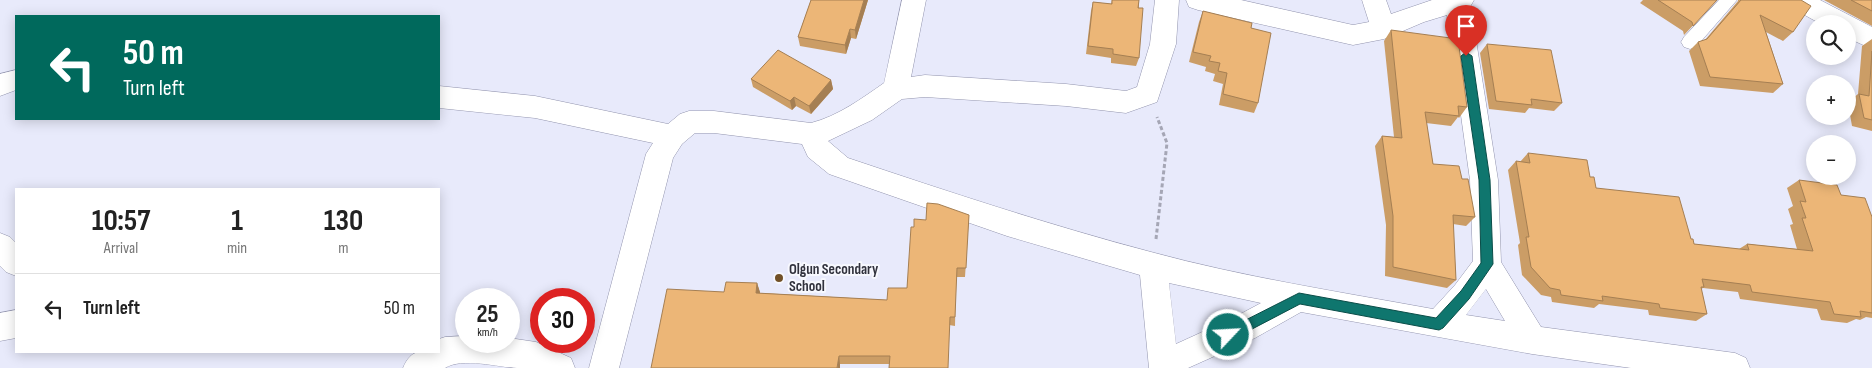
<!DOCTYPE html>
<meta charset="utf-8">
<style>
:root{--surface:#fff;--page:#f2f2f2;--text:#222;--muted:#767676;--line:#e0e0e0}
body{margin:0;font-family:"Sofia Sans Condensed",sans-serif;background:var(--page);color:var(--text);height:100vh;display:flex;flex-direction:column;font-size:19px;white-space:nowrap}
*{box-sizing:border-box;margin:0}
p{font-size:16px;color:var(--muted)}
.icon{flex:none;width:28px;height:28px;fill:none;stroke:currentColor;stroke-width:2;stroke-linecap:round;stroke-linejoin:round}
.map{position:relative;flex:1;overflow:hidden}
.drawer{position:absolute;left:15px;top:188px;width:425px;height:165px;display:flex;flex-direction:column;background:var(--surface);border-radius:0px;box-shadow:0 2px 12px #0003}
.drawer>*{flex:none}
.top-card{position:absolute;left:15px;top:15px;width:425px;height:105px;border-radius:0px;box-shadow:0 2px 12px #0003;background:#00695c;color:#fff;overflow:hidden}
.controls{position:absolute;left:1806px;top:15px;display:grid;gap:10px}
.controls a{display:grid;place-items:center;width:50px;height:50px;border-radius:50%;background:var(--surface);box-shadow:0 2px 12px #0003;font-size:25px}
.speed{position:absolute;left:455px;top:288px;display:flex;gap:10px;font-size:25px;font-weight:700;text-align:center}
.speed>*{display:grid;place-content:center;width:65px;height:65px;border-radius:50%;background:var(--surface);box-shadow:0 2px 12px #0003;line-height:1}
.speed small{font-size:12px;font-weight:400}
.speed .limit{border:8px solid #d22;background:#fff;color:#111}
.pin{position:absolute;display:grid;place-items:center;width:42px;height:42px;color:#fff;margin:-51px -21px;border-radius:50% 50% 50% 0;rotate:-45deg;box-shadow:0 0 5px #0007}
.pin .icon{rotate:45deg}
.me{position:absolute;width:55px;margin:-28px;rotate:65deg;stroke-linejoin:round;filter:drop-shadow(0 0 4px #0008)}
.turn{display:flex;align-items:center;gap:18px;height:105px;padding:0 25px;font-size:22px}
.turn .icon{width:65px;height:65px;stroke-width:2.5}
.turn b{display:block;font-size:35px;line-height:42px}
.eta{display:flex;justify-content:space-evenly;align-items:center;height:85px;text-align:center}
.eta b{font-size:30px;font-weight:700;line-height:35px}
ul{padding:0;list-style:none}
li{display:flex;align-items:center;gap:15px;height:70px;padding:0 25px;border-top:1px solid var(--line)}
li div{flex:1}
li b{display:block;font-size:19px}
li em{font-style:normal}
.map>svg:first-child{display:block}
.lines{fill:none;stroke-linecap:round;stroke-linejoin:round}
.lane-casing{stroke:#9294ae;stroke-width:1}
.street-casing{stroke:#9294ae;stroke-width:1}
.path{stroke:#a5a6b5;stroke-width:3;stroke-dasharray:4 2.5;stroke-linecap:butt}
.lane{fill:#fff;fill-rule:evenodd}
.street{fill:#fff;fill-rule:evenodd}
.wall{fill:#cb9d66}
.shaded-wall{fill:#a57f53}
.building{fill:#ecb677;stroke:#a57f53}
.route{fill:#0f766e;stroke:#0a4d48}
.poi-dot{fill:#715027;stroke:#f7f8fe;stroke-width:2}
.labels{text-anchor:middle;stroke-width:4;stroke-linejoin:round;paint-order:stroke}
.poi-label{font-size:15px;font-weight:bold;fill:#31323d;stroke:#f7f8fe;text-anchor:start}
</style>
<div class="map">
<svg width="1872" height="368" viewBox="0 0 1872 368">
<rect width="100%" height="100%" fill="#e8eafb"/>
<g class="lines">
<!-- lane casing -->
<g class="lane-casing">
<polygon id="lane" points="1719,0 1737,0 1696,47 1690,49 1684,47 1681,42 1684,37"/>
</g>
<!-- street casing -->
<g class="street-casing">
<g id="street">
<path d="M902 0H926L911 77 925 75 1066 84 1126 91 1137 87 1150 44 1155 0H1179L1176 44 1157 102 1126 113 1066 106 925 97 902 99 872 120 828 141 848 158C949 192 1049 225 1151 252 1243 277 1340 292 1433 309L1455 285 1473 261 1470 180 1447 15 1424 22 1384 39 1353 45 1198 10 1189 7 1186 0H1241L1353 25 1369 22 1362 0H1386L1391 14 1432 0H1474L1470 7 1473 21 1498 180 1501 262 1541 327 1735 353 1746 358 1750 368H1631L1532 354 1301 312 1255 338 1188 368H1149L1140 275 1007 236 829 174 808 157 802 144 714 133H695L682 144 673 158 619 368H589L646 154 653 143 535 118 439 108V86L535 96 668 124 680 114 689 111H714L811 123C838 116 861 99 884 83ZM1169 283 1261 303 1233 318 1176 344ZM1486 289 1505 321 1466 315Z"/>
<polygon points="1787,0 1820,0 1872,27 1872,49 1848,38 1848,24 1821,24 1790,7"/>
<polygon points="16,70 16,90 0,96 0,74"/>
<polygon points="0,233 10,237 16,243 16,276 6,272 0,266"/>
<polygon points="16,310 16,338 0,341 0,313"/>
<path d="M466 336V341H509V338L536 342 571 358 575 368C556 368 536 368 517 368 498 367 462 357 445 368H403C411 349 420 351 439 351V339L445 337Z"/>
</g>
</g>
<!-- path -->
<polyline class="path" points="1156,239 1167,143 1157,117"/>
<!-- lane -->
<use href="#lane" class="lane"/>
<!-- street -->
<use href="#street" class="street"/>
</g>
<!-- wall -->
<g class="wall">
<polygon points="811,0 868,0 856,39 851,38 846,54 800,46 798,37"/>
<polygon points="1112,0 1139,0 1139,58 1136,66 1111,63 1111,58 1086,54 1091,11 1093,2 1111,4"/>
<polygon points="1643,0 1717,0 1684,35 1683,31 1640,3"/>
<polygon points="1738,0 1801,0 1793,32 1783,41 1766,32 1783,84 1773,93 1700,86 1689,51 1698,42 1705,40 1738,1"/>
<polygon points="1824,0 1872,0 1872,26"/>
<polygon points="1203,11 1251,28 1258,103 1254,113 1219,105 1223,84 1213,81 1215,74 1205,71 1206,67 1189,62 1199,22"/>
<polygon points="1391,30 1467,107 1459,118 1458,117 1451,126 1426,123 1433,164 1462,179 1475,217 1466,226 1453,224 1456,280 1447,288 1385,276 1386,225 1375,146 1382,136 1394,137 1384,41"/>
<polygon points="1872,39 1872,131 1852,126 1848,103 1848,102 1858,94 1862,46"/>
<polygon points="1487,44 1562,103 1554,111 1529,108 1525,113 1489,109 1480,53"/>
<polygon points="751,79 831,80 833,89 811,114 796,106 792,110 753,87"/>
<polygon points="1528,153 1590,177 1596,188 1691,239 1694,244 1739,249 1747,244 1797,249 1790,225 1793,224 1788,209 1793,206 1787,188 1799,180 1841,195 1872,217 1872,318 1866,317 1860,320 1856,319 1847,323 1821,320 1817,309 1740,299 1738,292 1703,288 1701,289 1707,314 1696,321 1649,315 1648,310 1599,304 1594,308 1552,302 1551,297 1541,295 1522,275 1518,245 1520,243 1508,170 1516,161 1520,162"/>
<polygon points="969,215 965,277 956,277 955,326 949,325 889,364 840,364 724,292 757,283 760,293 887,300 907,288 914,227 926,220"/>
</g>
<!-- shaded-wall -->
<g class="shaded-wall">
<polygon points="864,0 868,0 856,39 855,30"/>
<polygon points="850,29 851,38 846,54 845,45"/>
<polygon points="831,80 833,89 811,114 809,106"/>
<polygon points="794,97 796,106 792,110 790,101"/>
<polygon points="757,283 760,292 759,302 756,293"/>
<polygon points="839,356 840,364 840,368 837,368"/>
</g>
<!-- building -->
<g class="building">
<polygon points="811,0 864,0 855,30 850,29 845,45 798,37"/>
<polygon points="1112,0 1139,0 1138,8 1143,8 1139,58 1113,54 1113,49 1088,46 1093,2 1112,4"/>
<polygon points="1658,0 1717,0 1693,26 1692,22"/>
<polygon points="1741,0 1801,0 1811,6 1793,32 1760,15 1783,84 1710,77 1698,42 1707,39"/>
<polygon points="1851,0 1872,0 1872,11"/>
<polygon points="1203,11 1252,23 1251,28 1271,33 1258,103 1223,94 1227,73 1218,71 1220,63 1209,61 1211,56 1193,52"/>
<polygon points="1391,30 1458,39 1467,107 1458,106 1459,116 1425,112 1433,164 1459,166 1462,179 1468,179 1475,217 1453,215 1456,280 1393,267 1393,216 1382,136 1402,138"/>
<polygon points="1487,44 1551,50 1562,103 1531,99 1532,105 1496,101"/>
<polygon points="778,50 831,80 809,106 794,97 790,101 751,79"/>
<polygon points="1872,51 1872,120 1864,118 1859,94 1869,96"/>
<polygon points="1528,153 1587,160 1590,177 1594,177 1596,188 1679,197 1691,239 1693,239 1694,244 1749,250 1747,244 1813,251 1802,218 1806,218 1800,201 1806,202 1799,180 1837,185 1841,195 1865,198 1872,217 1872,313 1860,311 1861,317 1834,314 1830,302 1752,292 1750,285 1702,279 1704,287 1701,287 1707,314 1660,308 1659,304 1602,296 1603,301 1561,295 1560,290 1550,288 1531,267 1526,237 1529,237 1516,161 1530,163"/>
<polygon points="927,203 938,204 969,215 966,268 957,268 955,317 950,317 948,368 889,368 890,356 839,356 837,368 651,368 667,289 724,292 726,282 757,283 756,293 887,300 888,288 907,288 911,227 914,227 914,219 926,220"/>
</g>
<!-- route -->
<polygon class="route" points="1466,52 1472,56 1490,180 1493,264 1469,299 1443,328 1439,330 1300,304 1233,339 1228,341 1224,339 1222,335 1224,331 1299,293 1436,318 1461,291 1481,263 1479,180 1461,56"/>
<!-- markers -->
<circle class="poi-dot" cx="779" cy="278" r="5"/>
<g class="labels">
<!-- poi labels -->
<g class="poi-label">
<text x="789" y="274">Olgun Secondary<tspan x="789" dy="17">School</tspan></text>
</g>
</g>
</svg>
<div class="controls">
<a><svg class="icon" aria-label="search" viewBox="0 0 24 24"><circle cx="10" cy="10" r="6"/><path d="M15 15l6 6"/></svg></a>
<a>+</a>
<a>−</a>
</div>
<div class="speed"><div>25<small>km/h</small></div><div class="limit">30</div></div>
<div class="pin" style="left:1466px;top:56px;background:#d93025"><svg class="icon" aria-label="arrive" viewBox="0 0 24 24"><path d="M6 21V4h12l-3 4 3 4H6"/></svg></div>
<svg class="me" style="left:1228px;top:335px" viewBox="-20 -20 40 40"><circle r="17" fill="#0f766e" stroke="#fff" stroke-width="3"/><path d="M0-11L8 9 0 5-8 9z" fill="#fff"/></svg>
<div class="top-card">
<div class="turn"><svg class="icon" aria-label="left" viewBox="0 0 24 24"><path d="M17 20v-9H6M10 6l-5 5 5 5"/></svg><div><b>50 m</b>Turn left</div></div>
</div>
<section class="drawer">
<div class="eta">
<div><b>10:57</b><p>Arrival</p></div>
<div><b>1</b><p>min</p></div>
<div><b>130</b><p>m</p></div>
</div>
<ul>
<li><svg class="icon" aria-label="left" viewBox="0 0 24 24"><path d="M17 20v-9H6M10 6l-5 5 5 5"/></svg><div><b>Turn left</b></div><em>50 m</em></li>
</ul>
</section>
</div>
